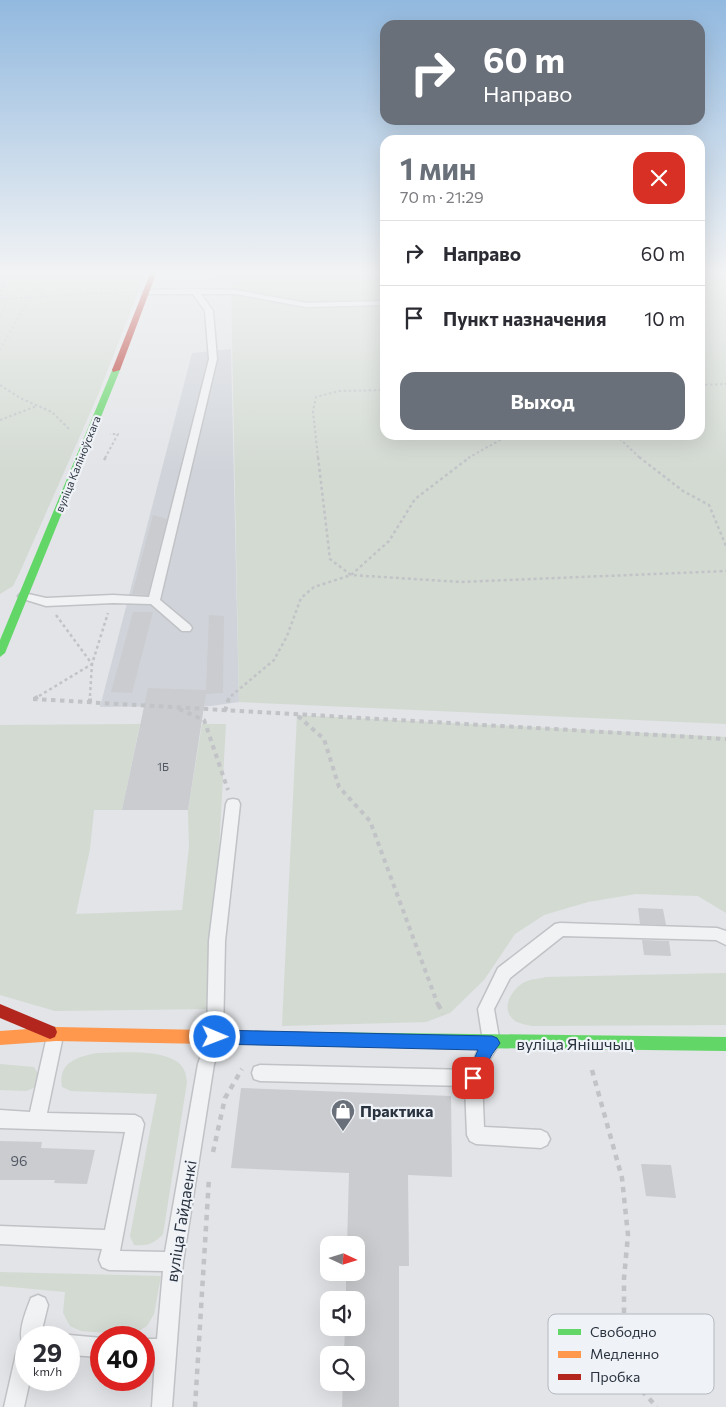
<!DOCTYPE html>
<html lang="ru">
<meta charset="utf-8">
<style>
:root{--surface:#fff;--page:#f2f2f3;--text:#2b2b33;--muted:#7c7c81;--line:#e1e1e2;--accent:#6a707a}
body{margin:0;font-family:Commissioner,sans-serif;background:var(--page);color:var(--text);height:100vh;display:flex;flex-direction:column;font-size:19px;white-space:nowrap}
*{box-sizing:border-box;margin:0}
p{font-size:16px;color:var(--muted)}
.icon{flex:none;width:28px;height:28px;fill:none;stroke:currentColor;stroke-width:2;stroke-linecap:round;stroke-linejoin:round}
.map{position:relative;flex:1;overflow:hidden}
.sheet{position:absolute;left:380px;top:135px;width:325px;height:305px;display:flex;flex-direction:column;background:var(--surface);border-radius:15px;box-shadow:0 5px 20px #0002}
.sheet>*{flex:none}
.hud{position:absolute;left:380px;top:20px;width:325px;height:105px;border-radius:15px;box-shadow:0 5px 20px #0002;background:#6a707a;color:#fff;overflow:hidden}
.needle{width:32px;rotate:94deg}
.controls{position:absolute;left:320px;top:1236px;display:grid;gap:10px}
.controls a{display:grid;place-items:center;width:45px;height:45px;border-radius:10px;background:var(--surface);box-shadow:0 5px 20px #0002;font-size:25px}
.speed{position:absolute;left:15px;top:1326px;display:flex;gap:10px;font-size:25px;font-weight:700;text-align:center}
.speed>*{display:grid;place-content:center;width:65px;height:65px;border-radius:50%;background:var(--surface);box-shadow:0 5px 20px #0002;line-height:1}
.speed small{font-size:12px;font-weight:400}
.speed .limit{border:8px solid #d22;background:#fff;color:#111}
.pin{position:absolute;display:grid;place-items:center;width:42px;height:42px;color:#fff;margin:-21px;border-radius:10px;box-shadow:0 2px 8px #0006}
.me{position:absolute;width:55px;margin:-28px;rotate:91deg;stroke-linejoin:round;filter:drop-shadow(0 0 4px #0008)}
.turn{display:flex;align-items:center;gap:18px;height:105px;padding:0 20px;font-size:22px}
.turn .icon{width:65px;height:65px;stroke-width:2.5}
.turn b{display:block;font-size:35px;line-height:42px}
.round{display:grid;place-items:center;flex:none;width:52px;height:52px;border-radius:15px;background:var(--page)}
.headline{display:flex;align-items:center;justify-content:space-between;height:85px;padding:0 20px}
h1{font-size:30px;font-weight:700;line-height:38px;color:var(--accent)}
.action{display:flex;gap:10px;margin-top:auto;padding:10px 20px}
.action a{flex:1;height:58px;border-radius:15px;background:var(--accent);color:#fff;font-size:20px;font-weight:700;line-height:58px;text-align:center}
ul{padding:0;list-style:none}
li{display:flex;align-items:center;gap:15px;height:65px;padding:0 20px;border-top:1px solid var(--line)}
li div{flex:1}
li b{display:block;font-size:19px}
li em{font-style:normal}
.map>svg:first-child{display:block}
.built{fill:#d0d4da}
.green{fill:#d3dad2}
.building{fill:#cacccf}
.lines{fill:none;stroke-linecap:round;stroke-linejoin:round}
.lane-casing{stroke:#c0c2c5;stroke-width:3}
.path-far3{stroke:#c1c3c7;stroke-width:2;stroke-dasharray:2.5 2.5;stroke-linecap:butt}
.path-far2{stroke:#c1c3c7;stroke-width:2.5;stroke-dasharray:3 3;stroke-linecap:butt}
.path-far1{stroke:#c1c3c7;stroke-width:4;stroke-dasharray:4.5 4.5;stroke-linecap:butt}
.path{stroke:#c1c3c7;stroke-width:4.5;stroke-dasharray:5.5 5.5;stroke-linecap:butt}
.lane{fill:#f1f2f4;fill-rule:evenodd}
.fast{fill:#63d668;fill-rule:evenodd}
.slow{fill:#ff974d;fill-rule:evenodd}
.jam{fill:#b3261e;fill-rule:evenodd}
.rail{stroke:#cbcccf;stroke-width:2.5;stroke-dasharray:2 3;stroke-linecap:butt}
.route{fill:#1a73e8;stroke:#114b97}
.labels{text-anchor:middle;stroke-width:4.5;stroke-linejoin:round;paint-order:stroke}
.far-street-label{font-size:11px;fill:#29323f;stroke:#eff2f6}
.number-label{font-size:11px;fill:#525964}
.near-number-label{font-size:14px;fill:#525964}
.near-street-label{font-size:16px;fill:#29323f;stroke:#eff2f6}
.near-poi-label{font-size:16px;font-weight:bold;fill:#29323f;stroke:#eff2f6;text-anchor:start}
.key{fill:#eff2f6;stroke:#b4b8bf;stroke-width:1}
.key-label{font-size:14px;fill:#29323f}
</style>
<div class="map">
<svg width="726" height="1407" viewBox="0 0 726 1407">
<rect width="100%" height="100%" fill="#e2e4e7"/>
<!-- built -->
<g class="built">
<polygon points="212,274 271,274 231,284 210,282"/>
<polygon points="231,349 239,702 211,706 100,707 192,353"/>
</g>
<!-- green -->
<g class="green">
<polygon points="0,274 145,274 98,395 19,574 13,586 0,594 0,299 2,297 0,297"/>
<polygon points="271,274 385,274 385,435 700,435 700,274 726,274 726,724 239,702 231,284"/>
<polygon points="297,715 726,737 726,913 698,896 636,894 588,902 544,915 515,934 484,980 450,1013 426,1022 282,1026"/>
<polygon points="140,724 122,810 94,810 90,849 76,914 182,910 189,847 188,810 202,724 226,724 210,1009 55,1011 0,995 0,725"/>
<path d="M726 973V1025L532 1026C528 1025 521 1024 517 1022 499 1012 510 991 523 983 529 979 539 979 546 977Z"/>
<path d="M97 1053C118 1053 174 1047 184 1070 186 1073 186 1078 187 1082L163 1234C154 1244 147 1246 134 1245L130 1236 157 1094 71 1091 62 1087C58 1062 77 1057 97 1053Z"/>
<polygon points="0,1064 34,1067 40,1077 36,1087 26,1091 0,1090"/>
<polygon points="0,1272 161,1276 154,1314 147,1326 132,1335 81,1331 70,1326 63,1313 65,1292 0,1286"/>
</g>
<!-- building -->
<g class="building">
<polygon points="153,515 167,519 148,595 132,594"/>
<polygon points="133,612 153,612 132,693 111,692"/>
<polygon points="209,615 224,616 223,693 206,694 188,810 122,810 148,688 206,690"/>
<polygon points="638,908 663,909 666,925 640,924"/>
<polygon points="642,940 669,941 671,956 644,955"/>
<polygon points="241,1088 451,1096 452,1177 408,1175 409,1266 399,1266 399,1407 342,1407 343,1382 356,1382 356,1355 344,1355 345,1328 356,1328 356,1300 346,1300 346,1272 356,1272 356,1245 347,1245 349,1173 231,1168"/>
<polygon points="0,1141 42,1142 41,1148 95,1150 87,1184 54,1183 55,1180 0,1180"/>
<polygon points="641,1164 671,1165 676,1198 646,1196"/>
</g>
<g class="lines">
<!-- lane casing -->
<g class="lane-casing">
<g id="lane">
<polygon points="195,289 235,290 306,303 385,301 385,305 306,307 235,294 201,294 213,311 217,359 160,600 190,625 192,628 190,631 182,631 151,604 113,603 46,606 20,598 18,596 20,594 24,593 46,598 113,595 149,597 209,359 205,311 193,294 146,294 142,292 146,290"/>
<polygon points="233,799 238,800 240,804 225,941 223,1037 214,1064 183,1262 172,1407 152,1407 155,1360 144,1359 144,1339 157,1339 163,1271 109,1270 102,1267 99,1260 102,1249 0,1244 0,1226 105,1230 125,1132 0,1128 0,1110 30,1112 47,1036 49,1031 55,1028 61,1031 63,1036 47,1113 135,1115 141,1118 144,1124 120,1251 165,1252 198,1064 207,1037 209,941 226,804 228,800"/>
<path d="M560 923 717 928 726 931V945L716 940 563 936 510 978 494 1009 500 1043 490 1059 489 1067 482 1080 484 1127 541 1130 547 1133 550 1139 547 1145 541 1148 476 1144 470 1141 467 1135 465 1086 260 1081 254 1079 252 1073 254 1067 260 1065 469 1070C475 1061 475 1052 483 1041L478 1009 498 968 555 924Z"/>
<path d="M38 1295 45 1298 48 1305 40 1338H26V1380H30L24 1407H4L16 1354 19 1347 23 1345C17 1332 26 1311 31 1298Z"/>
<polygon points="69,1335 102,1338 101,1357 69,1355 69,1338 63,1338"/>
</g>
</g>
<!-- path-far3 -->
<g class="path-far3">
<polyline points="0,299 126,292"/>
<polyline points="6,299 0,295 7,274"/>
<polyline points="0,385 20,398 52,412 70,430"/>
<polyline points="700,385 726,384"/>
<polyline points="0,420 37,406"/>
<polyline points="616,435 640,458"/>
<polyline points="105,458 118,434 110,434"/>
<polyline points="318,458 313,411 316,397 339,391 385,390"/>
<polyline points="468,458 509,435"/>
</g>
<!-- path-far2 -->
<g class="path-far2">
<polyline points="318,457 330,559 351,575 461,582 726,571"/>
<polyline points="639,457 683,491 709,505 726,546"/>
<polyline points="104,460 106,457"/>
<polyline points="56,615 92,664 90,696"/>
<polyline points="39,696 92,664 108,613"/>
<polyline points="231,696 274,660 287,636 301,598 314,587 351,575 389,541 415,499 470,457"/>
</g>
<!-- path-far1 -->
<g class="path-far1">
<polyline points="33,699 726,739"/>
<polyline points="34,699 41,695"/>
<polyline points="90,703 90,695"/>
<polyline points="179,709 204,720 228,790"/>
<polyline points="225,711 229,698 233,695"/>
<polyline points="298,716 324,739 339,787 370,821 438,1005"/>
</g>
<!-- path -->
<g class="path">
<polyline points="438,1004 443,1014"/>
<polyline points="592,1070 622,1178 628,1235 624,1278 624,1336 631,1379 657,1407"/>
<polyline points="213,1152 225,1098 242,1069"/>
<polyline points="195,1407 209,1178"/>
</g>
<!-- lane -->
<use href="#lane" class="lane"/>
<!-- fast -->
<g class="fast">
<polygon points="113,368 120,370 5,653 0,657 0,640"/>
<polygon points="314,1032 726,1037 726,1051 314,1046 309,1044 307,1039 309,1034"/>
</g>
<!-- slow -->
<polygon class="slow" points="56,1027 314,1032 319,1034 321,1039 319,1044 314,1046 56,1041 0,1045 0,1031"/>
<!-- jam -->
<g class="jam">
<polygon points="150,274 156,274 120,370 113,372 112,370"/>
<polygon points="0,1004 55,1027 57,1032 55,1037 50,1039 0,1018"/>
</g>
<!-- rail -->
<g class="rail">
<polyline points="39,299 48,278"/>
<polyline points="0,316 25,274"/>
<polyline points="0,350 43,274"/>
</g>
</g>
<!-- sky -->
<linearGradient id="sky" x2="0" y2="1"><stop stop-color="#92b9df"/><stop offset="0.58" stop-color="#f2f3f4"/><stop offset="1" stop-color="#f2f3f4" stop-opacity="0"/></linearGradient>
<rect width="726" height="471" fill="url(#sky)"/>
<!-- route -->
<path class="route" d="M215 1030 492 1036 497 1038 500 1043C497 1048 493 1052 490 1058 485 1068 486 1080 473 1085L468 1083 466 1078 478 1050 215 1044 209 1042 207 1037 209 1032Z"/>
<!-- icons -->
<defs>
<g id="shop-pin" transform="scale(1.25)"><path d="M0 17L-7.5 6A9.5 9.5 0 1 1 7.5 6Z" fill="#6a707a" stroke="#eff2f6"/><path d="M-5-2.5h2.3a2.7 3.5 0 0 1 5.4 0H5L5.5 6h-11ZM-1.5-2.5h3a1.5 2.3 0 0 0-3 0Z" fill="#fff"/></g>
</defs>
<g fill-rule="evenodd">
<use href="#shop-pin" x="343" y="1111"/>
</g>
<g class="labels">
<!-- far-street labels -->
<g class="far-street-label">
<text transform="translate(78 464) rotate(-68)" y="4">вуліца Каліноўскага</text>
</g>
<!-- number labels -->
<g class="number-label">
<text x="163" y="771">1Б</text>
</g>
<!-- near-number labels -->
<g class="near-number-label">
<text x="19" y="1166">96</text>
</g>
<!-- near-street labels -->
<g class="near-street-label">
<text x="575" y="1050">вуліца Янішчыц</text>
<text transform="translate(181 1221) rotate(-81)" y="6">вуліца Гайдаенкі</text>
</g>
<!-- near-poi labels -->
<g class="near-poi-label">
<text x="360" y="1117">Практика</text>
</g>
</g>
<!-- legend -->
<rect x="548" y="1314" width="166" height="80" rx="8" class="key"/>
<rect x="558" y="1329" width="23" height="6" fill="#63d668"/>
<rect x="558" y="1351" width="23" height="7" fill="#ff974d"/>
<rect x="558" y="1374" width="23" height="6" fill="#b3261e"/>
<g class="key-label">
<text x="590" y="1337">Свободно</text>
<text x="590" y="1359">Медленно</text>
<text x="590" y="1382">Пробка</text>
</g>
</svg>
<div class="controls">
<a><svg class="needle" viewBox="-14 -14 28 28"><path d="M0-13l5 13h-10z" fill="#e53935"/><path d="M0 13l5-13h-10z" fill="#7c7c81"/></svg></a>
<a><svg class="icon" aria-label="sound" viewBox="0 0 24 24"><path d="M4 9h4l5-4v14l-5-4H4zM17 9q2 3 0 6"/></svg></a>
<a><svg class="icon" aria-label="search" viewBox="0 0 24 24"><circle cx="10" cy="10" r="6"/><path d="M15 15l6 6"/></svg></a>
</div>
<div class="speed"><div>29<small>km/h</small></div><div class="limit">40</div></div>
<div class="pin" style="left:473px;top:1078px;background:#d93025"><svg class="icon" aria-label="arrive" viewBox="0 0 24 24"><path d="M6 21V4h12l-3 4 3 4H6"/></svg></div>
<svg class="me" style="left:215px;top:1037px" viewBox="-20 -20 40 40"><circle r="17" fill="#1a73e8" stroke="#fff" stroke-width="3"/><path d="M0-11L8 9 0 5-8 9z" fill="#fff"/></svg>
<div class="hud">
<div class="turn"><svg class="icon" aria-label="right" viewBox="0 0 24 24"><path d="M7 20v-9h11M14 6l5 5-5 5"/></svg><div><b>60 m</b>Направо</div></div>
</div>
<section class="sheet">
<div class="headline"><div><h1>1 мин</h1><p>70 m · 21:29</p></div><a class="round" style="background:#d93025;color:#fff"><svg class="icon" aria-label="close" viewBox="0 0 24 24"><path d="M6 6l12 12M18 6L6 18"/></svg></a></div>
<ul>
<li><svg class="icon" aria-label="right" viewBox="0 0 24 24"><path d="M7 20v-9h11M14 6l5 5-5 5"/></svg><div><b>Направо</b></div><em>60 m</em></li>
<li><svg class="icon" aria-label="arrive" viewBox="0 0 24 24"><path d="M6 21V4h12l-3 4 3 4H6"/></svg><div><b>Пункт назначения</b></div><em>10 m</em></li>
</ul>
<div class="action"><a>Выход</a></div>
</section>
</div>
